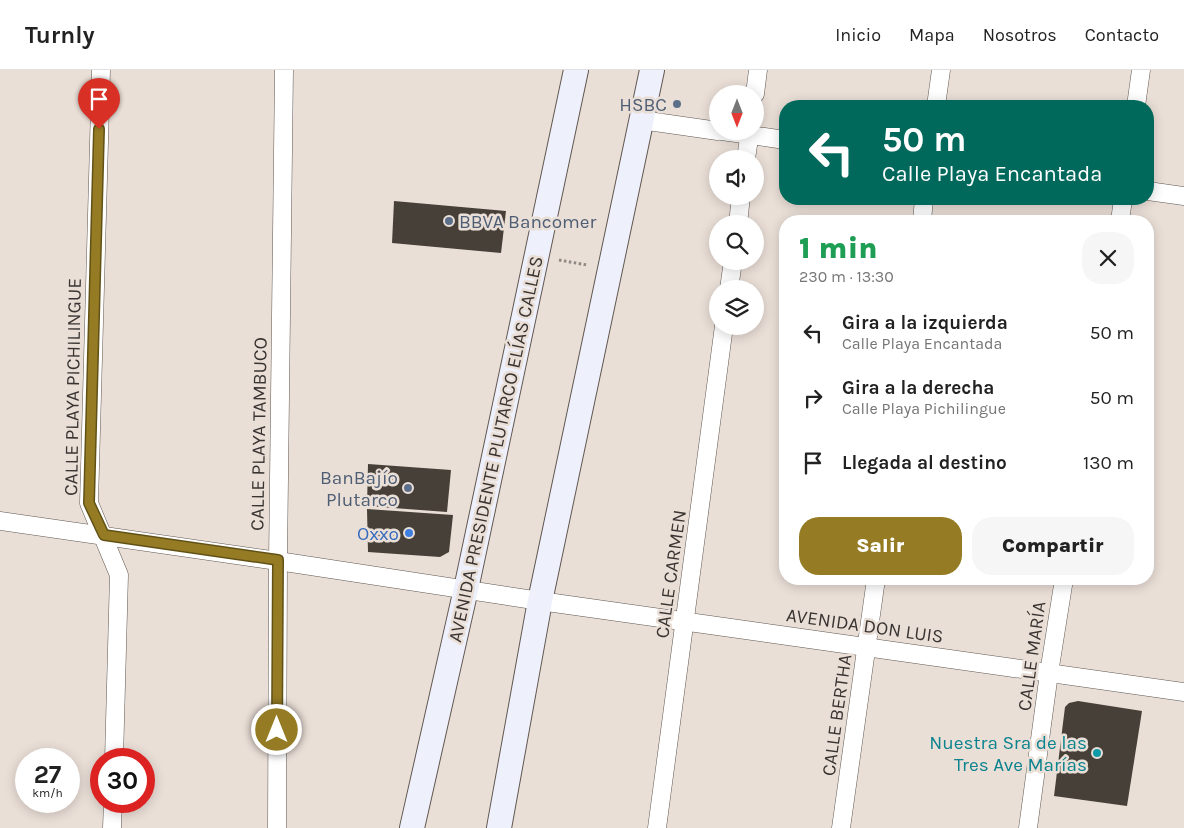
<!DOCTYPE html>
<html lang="es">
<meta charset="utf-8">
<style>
:root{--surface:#fff;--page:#f6f6f6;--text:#222;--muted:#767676;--line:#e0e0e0;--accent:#957c24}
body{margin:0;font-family:Karla,sans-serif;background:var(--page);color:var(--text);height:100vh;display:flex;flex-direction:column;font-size:19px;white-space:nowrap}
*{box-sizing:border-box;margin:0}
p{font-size:16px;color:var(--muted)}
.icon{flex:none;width:28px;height:28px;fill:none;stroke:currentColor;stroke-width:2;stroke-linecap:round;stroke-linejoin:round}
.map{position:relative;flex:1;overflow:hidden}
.details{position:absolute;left:779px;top:145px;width:375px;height:370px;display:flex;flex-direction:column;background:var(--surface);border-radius:20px;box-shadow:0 2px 12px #0003}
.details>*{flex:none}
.top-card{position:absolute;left:779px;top:30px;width:375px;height:105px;border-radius:20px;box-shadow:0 2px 12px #0003;background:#00695c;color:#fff;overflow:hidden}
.needle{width:32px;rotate:180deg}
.buttons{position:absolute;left:709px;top:15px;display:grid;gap:10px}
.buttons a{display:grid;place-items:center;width:55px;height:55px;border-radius:50%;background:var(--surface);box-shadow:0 2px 12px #0003;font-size:25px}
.speed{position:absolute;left:15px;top:678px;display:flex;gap:10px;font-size:25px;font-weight:700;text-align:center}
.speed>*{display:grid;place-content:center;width:65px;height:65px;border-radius:50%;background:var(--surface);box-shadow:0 2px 12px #0003;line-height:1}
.speed small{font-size:12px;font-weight:400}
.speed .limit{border:8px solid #d22;background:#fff;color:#111}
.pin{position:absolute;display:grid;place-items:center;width:42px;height:42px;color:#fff;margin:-51px -21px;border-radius:50% 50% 50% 0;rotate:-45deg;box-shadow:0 0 5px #0007}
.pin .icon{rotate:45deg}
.me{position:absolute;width:55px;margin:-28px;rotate:0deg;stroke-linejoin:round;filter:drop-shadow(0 0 4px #0008)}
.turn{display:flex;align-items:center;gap:18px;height:105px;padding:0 20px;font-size:22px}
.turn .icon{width:65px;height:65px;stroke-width:2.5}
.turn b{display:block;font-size:35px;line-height:42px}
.round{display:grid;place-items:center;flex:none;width:52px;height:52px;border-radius:20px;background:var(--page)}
.summary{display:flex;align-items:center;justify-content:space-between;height:85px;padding:0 20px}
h1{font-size:30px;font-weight:800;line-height:38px;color:#1e9e55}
.cta{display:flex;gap:10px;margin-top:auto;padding:10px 20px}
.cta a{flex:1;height:58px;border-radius:20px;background:var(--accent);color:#fff;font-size:20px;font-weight:800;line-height:58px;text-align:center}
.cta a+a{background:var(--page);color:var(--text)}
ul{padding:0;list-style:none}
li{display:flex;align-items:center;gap:15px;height:65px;padding:0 20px}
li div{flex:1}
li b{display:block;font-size:19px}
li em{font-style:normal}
header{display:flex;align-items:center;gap:30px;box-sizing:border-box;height:70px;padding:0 25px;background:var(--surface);border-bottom:1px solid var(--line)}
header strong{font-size:24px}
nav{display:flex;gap:28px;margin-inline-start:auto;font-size:18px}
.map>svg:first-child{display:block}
.building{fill:#474038}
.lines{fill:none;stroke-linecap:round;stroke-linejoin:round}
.street-casing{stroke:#605751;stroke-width:19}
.secondary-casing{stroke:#605751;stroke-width:26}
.path{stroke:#908883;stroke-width:3;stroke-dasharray:2.5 2.5;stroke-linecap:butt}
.street{stroke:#fff;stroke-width:18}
.secondary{stroke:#eef0fc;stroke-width:24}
.route-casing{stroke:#615117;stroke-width:12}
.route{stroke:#957c24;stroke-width:9}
.service-dot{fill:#5c6f8a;stroke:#eadfd7;stroke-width:2}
.shop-dot{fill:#3f7fe0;stroke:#eadfd7;stroke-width:2}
.culture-dot{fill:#0f9aa8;stroke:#eadfd7;stroke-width:2}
.labels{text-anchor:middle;stroke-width:5;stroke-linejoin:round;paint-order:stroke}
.service-label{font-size:19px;fill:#4e5e75;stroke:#eadfd7;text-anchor:end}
.street-label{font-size:19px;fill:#393432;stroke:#eadfd7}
.shop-label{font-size:19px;fill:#366cbe;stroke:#eadfd7;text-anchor:end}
.culture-label{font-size:19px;fill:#0d838f;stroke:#eadfd7;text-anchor:end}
</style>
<header>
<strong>Turnly</strong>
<nav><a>Inicio</a><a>Mapa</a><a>Nosotros</a><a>Contacto</a></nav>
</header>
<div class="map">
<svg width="1184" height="758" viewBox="0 0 1184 758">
<rect width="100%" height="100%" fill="#eadfd7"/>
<!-- building -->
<g class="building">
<polygon points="394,131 506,141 501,183 392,173"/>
<polygon points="368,394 451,400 447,442 367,436"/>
<polygon points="367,439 453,445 449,482 440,487 368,482"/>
<polygon points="1078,631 1142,641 1127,736 1054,726 1065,637 1069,633"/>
</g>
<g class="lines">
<!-- street casing -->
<g class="street-casing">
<g id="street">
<polyline points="101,0 89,433 119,505 114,689"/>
<polyline points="755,24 758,0"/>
<polyline points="936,36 941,0"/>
<polyline points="1136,36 1141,0"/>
<polyline points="641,50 718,61"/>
<polyline points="722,61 785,70"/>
<polyline points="746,89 750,61"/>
<polyline points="1148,121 1184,126"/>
<polyline points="922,151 924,129"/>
<polyline points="1120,151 1123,129"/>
<polyline points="738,154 741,126"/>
<polyline points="729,219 733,191"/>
<polyline points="0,451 278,491 540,531 1184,622"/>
<polyline points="112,758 113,731"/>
<polyline points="277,758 278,491 284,0"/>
<polyline points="657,758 724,256"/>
<polyline points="841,758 876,509"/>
<polyline points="1028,758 1049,603 1064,509"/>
</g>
</g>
<!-- secondary casing -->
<g class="secondary-casing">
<g id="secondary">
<polyline points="412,758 466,519 576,0"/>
<polyline points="499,758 540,531 652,0"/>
</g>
</g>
<!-- path -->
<polyline class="path" points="559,190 587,195"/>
<!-- street -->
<use href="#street" class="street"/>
<!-- secondary -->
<use href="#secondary" class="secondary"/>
</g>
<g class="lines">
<!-- route casing -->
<g class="route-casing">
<polyline id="route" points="99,59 89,433 104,465 278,490 277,660"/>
</g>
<!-- route -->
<use href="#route" class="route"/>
</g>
<!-- markers -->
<g class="service-dot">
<circle cx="677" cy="34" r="5"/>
<circle cx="449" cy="151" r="5"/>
<circle cx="408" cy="418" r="5"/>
</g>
<circle class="shop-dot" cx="409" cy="463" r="5"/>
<circle class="culture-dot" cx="1097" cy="683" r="5"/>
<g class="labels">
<!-- service labels -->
<g class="service-label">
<text x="667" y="41">HSBC</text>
<text x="459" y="158" text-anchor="start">BBVA Bancomer</text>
<text x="398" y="414">BanBajío<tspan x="398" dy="22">Plutarco</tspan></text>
</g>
<!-- street labels -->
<g class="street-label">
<text transform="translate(72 317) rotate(-89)" y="7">CALLE PLAYA PICHILINGUE</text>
<text transform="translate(258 364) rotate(-89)" y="7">CALLE PLAYA TAMBUCO</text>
<text transform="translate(495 379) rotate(-78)" y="7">AVENIDA PRESIDENTE PLUTARCO ELÍAS CALLES</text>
<text transform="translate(670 504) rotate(-82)" y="7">CALLE CARMEN</text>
<text transform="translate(865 555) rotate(8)" y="7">AVENIDA DON LUIS</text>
<text transform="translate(1031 586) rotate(-82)" y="7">CALLE MARÍA</text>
<text transform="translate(836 645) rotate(-82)" y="7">CALLE BERTHA</text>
</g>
<!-- shop labels -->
<g class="shop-label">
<text x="399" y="470">Oxxo</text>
</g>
<!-- culture labels -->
<g class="culture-label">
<text x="1087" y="679">Nuestra Sra de las<tspan x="1087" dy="22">Tres Ave Marías</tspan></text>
</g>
</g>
</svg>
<div class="buttons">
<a><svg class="needle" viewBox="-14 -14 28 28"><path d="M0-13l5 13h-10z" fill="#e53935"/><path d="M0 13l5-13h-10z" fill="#767676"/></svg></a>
<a><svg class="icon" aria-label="sound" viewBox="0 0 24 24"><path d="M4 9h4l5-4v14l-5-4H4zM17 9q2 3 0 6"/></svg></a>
<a><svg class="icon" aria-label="search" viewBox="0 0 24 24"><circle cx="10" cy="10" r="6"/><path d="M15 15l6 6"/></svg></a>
<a><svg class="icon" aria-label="layers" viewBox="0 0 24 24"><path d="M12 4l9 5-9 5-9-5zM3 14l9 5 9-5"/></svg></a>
</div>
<div class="speed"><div>27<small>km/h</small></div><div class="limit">30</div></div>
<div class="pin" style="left:99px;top:59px;background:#d93025"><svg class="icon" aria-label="arrive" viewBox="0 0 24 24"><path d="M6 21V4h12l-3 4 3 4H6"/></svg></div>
<svg class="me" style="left:277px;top:660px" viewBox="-20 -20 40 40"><circle r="17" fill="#957c24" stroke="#fff" stroke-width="3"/><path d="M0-11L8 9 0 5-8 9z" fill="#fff"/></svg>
<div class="top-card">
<div class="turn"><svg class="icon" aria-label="left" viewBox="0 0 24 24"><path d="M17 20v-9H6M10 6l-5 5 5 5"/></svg><div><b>50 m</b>Calle Playa Encantada</div></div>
</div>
<section class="details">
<div class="summary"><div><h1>1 min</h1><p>230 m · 13:30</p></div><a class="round"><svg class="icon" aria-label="close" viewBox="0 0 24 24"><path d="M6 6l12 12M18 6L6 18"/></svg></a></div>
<ul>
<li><svg class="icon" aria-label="left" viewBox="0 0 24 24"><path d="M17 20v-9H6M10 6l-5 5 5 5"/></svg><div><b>Gira a la izquierda</b><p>Calle Playa Encantada</p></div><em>50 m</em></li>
<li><svg class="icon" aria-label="right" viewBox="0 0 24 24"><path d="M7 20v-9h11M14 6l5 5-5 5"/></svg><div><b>Gira a la derecha</b><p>Calle Playa Pichilingue</p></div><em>50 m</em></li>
<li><svg class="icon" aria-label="arrive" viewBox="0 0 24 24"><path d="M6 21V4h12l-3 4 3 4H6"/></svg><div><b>Llegada al destino</b></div><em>130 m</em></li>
</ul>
<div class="cta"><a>Salir</a><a>Compartir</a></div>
</section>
</div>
